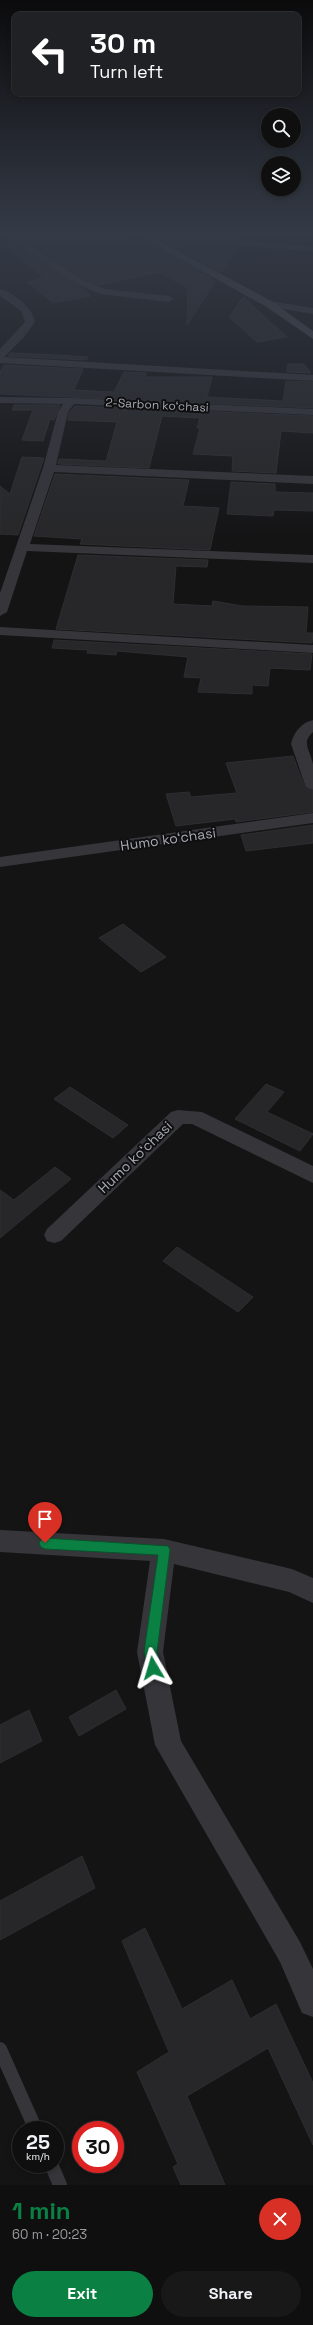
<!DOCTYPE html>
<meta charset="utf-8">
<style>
:root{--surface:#0f0f10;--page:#181819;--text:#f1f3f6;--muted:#9b9c9f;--line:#2f2f30;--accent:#0b8043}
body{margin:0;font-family:"Space Grotesk",sans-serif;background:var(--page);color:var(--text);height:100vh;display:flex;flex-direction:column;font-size:15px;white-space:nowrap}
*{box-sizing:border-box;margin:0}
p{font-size:13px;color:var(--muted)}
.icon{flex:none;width:22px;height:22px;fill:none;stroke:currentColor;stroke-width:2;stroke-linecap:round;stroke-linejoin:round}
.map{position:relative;height:2185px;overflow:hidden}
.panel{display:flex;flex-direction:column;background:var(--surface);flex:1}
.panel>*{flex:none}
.guide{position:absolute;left:12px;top:12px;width:289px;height:84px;border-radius:8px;box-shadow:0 2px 6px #0003,0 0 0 1px var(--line);background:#202124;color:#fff;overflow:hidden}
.buttons{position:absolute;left:261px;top:108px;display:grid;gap:8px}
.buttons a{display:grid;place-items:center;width:40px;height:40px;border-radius:50%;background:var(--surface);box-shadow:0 2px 6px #0003,0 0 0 1px var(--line);font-size:20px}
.speed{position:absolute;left:12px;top:2121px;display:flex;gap:8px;font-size:20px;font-weight:700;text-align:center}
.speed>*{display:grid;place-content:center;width:52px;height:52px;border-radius:50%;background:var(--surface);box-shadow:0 2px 6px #0003,0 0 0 1px var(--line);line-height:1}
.speed small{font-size:10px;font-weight:400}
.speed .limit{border:6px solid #d22;background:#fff;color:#111}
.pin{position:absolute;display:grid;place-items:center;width:34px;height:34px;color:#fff;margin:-41px -17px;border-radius:50% 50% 50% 0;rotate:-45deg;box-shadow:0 0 4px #0007}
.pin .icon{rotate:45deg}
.me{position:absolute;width:44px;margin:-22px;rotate:353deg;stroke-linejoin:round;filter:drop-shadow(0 0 3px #0008)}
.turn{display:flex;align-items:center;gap:14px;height:84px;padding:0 12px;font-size:18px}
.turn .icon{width:52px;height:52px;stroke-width:2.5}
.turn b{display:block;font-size:28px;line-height:34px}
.round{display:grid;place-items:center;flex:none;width:42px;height:42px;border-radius:21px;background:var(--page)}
.head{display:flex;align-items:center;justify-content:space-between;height:68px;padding:0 12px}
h1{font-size:24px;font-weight:700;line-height:30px;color:var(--accent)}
.primary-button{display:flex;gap:8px;margin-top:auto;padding:8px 12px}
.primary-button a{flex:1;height:46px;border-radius:24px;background:var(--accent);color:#fff;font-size:16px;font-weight:700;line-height:46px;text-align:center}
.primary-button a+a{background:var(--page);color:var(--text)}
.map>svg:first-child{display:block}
.building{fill:#272729;stroke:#2e2e31}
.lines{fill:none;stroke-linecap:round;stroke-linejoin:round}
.lane-far1{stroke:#35353a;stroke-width:4.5}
.lane{stroke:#35353a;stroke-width:14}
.street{fill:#35353a;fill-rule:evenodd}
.secondary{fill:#43444a;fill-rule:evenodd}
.route{fill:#0b8043;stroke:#07532c}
.labels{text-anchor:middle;stroke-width:4;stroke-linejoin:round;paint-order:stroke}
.far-street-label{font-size:12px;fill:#a7a9b4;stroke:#0f0f10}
.street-label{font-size:14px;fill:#a7a9b4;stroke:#0f0f10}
</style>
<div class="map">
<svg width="313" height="2185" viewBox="0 0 313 2185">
<rect width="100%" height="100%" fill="#141415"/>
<!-- building -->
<g class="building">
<polygon points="11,232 130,232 211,278 208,278 215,282 187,325 188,288 160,272 99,285 84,279"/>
<polygon points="146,232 194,234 196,232 225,232 221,237 243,239"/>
<polygon points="162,240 238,247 221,272"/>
<polygon points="14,243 82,288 91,296 53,303 27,282 44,278 4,245"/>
<polygon points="243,297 287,337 257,342 229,317"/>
<polygon points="10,353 58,355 88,357 86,360 8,356"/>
<polygon points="288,364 304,364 311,373 287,372"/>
<polygon points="4,365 83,369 74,390 114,392 124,372 146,373 145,377 212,377 207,397 283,401 286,381 313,382 313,408 0,394 0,372"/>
<polygon points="14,405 60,405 54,420 50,419 43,441 22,440 33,410 12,410"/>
<polygon points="75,406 313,416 313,433 281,431 276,473 232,471 233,456 193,454 200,428 197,428 200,418 162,416 149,468 58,464 59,459 106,461 117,422 68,420 69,413"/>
<polygon points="22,457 44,458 18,535 0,534 0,486 10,494"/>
<polygon points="55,474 189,480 183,506 219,508 210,550 80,544 82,539 34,536"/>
<polygon points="231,482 275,484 275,492 313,493 313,511 274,510 273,516 227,514"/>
<polygon points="78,555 208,560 207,567 176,566 173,604 212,606 213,601 242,606 308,607 306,633 313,633 312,643 56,629"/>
<polygon points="54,640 312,654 310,670 270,668 268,686 252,685 252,694 198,692 201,678 184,677 188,657 117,651 116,655 87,653 88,650 52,648"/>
<polygon points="293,756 304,785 313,791 313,812 236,822 235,819 176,826 166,794 189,792 191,797 237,793 226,763"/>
<polygon points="313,825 313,843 246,851 241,835"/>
<polygon points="123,924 166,957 141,972 99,938"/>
<polygon points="266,1084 284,1092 267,1112 313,1134 300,1151 235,1119"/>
<polygon points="70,1087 128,1125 113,1138 54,1099"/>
<polygon points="55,1167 71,1179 0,1238 0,1190 14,1200"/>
<polygon points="177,1247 253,1297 238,1312 163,1261"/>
<polygon points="116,1690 126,1709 79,1736 69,1717"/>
<polygon points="29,1710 42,1741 0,1763 0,1725"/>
<polygon points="82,1856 95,1888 0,1940 0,1901"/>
<polygon points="145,1928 182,2009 232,1980 250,2019 276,2004 313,2083 313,2145 268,2048 187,2096 225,2185 181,2185 173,2167 178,2164 137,2072 169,2052 122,1941"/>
</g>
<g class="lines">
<!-- lane-far1 -->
<polyline class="lane-far1" points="141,235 313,249"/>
<!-- lane -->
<g class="lane">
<polyline points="0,2049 36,2130"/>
<polyline points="51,2164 60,2185"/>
</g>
<!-- street -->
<g class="street">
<polygon points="0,232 9,232 83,280 105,289 169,296 174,299 169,302 100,294 77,284"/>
<path d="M0 289C13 292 33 308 35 322L24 337 4 357 313 375V381L0 363V349L25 322 21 311 0 296Z"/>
<polygon points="269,301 313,308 313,314 266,306 266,302"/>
<polygon points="0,397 71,398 313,409 313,415 74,404 68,412 56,465 313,476 313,484 54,472 30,544 313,555 313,563 27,551 7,612 0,616 0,593 43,468 58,412 63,404 0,403"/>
<polygon points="0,627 313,645 313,653 0,635"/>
<path d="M313 720V732C301 743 310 750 313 764 313 772 313 781 313 790L308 788 305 785 291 744C293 733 302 722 313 720Z"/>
<polygon points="313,813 313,823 0,867 0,857"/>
<polygon points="178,1110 202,1112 313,1166 313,1183 192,1124 183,1124 61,1241 54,1243 47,1241 44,1235 47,1229 171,1112"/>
<polygon points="0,1530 164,1539 292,1569 313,1578 313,1603 289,1592 174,1564 163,1652 181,1741 300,1942 313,1969 313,2017 302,2013 280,1962 155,1745 137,1652 150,1561 0,1552"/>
</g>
<!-- secondary -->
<polygon class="secondary" points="131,232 143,232 273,302 313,331 313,339 265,306"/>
</g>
<!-- sky -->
<linearGradient id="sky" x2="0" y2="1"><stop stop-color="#0b0b0c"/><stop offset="0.43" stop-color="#343a46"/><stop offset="1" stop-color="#343a46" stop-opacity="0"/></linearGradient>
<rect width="313" height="538" fill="url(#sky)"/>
<!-- route -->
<polygon class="route" points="45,1538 168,1546 170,1550 157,1652 160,1668 158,1672 153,1674 149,1672 144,1652 158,1555 45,1549 41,1547 39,1543 41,1540"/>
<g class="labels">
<!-- far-street labels -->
<g class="far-street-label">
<text transform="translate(157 405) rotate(3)" y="4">2-Sarbon koʻchasi</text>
</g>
<!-- street labels -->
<g class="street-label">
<text transform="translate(168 839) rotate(-8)" y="5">Humo koʻchasi</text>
<text transform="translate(135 1157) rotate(-44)" y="5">Humo koʻchasi</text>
</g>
</g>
</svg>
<div class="buttons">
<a><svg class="icon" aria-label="search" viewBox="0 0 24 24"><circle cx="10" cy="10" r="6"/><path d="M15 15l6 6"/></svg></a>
<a><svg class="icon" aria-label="layers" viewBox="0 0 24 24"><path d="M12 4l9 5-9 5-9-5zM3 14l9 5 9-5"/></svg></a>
</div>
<div class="speed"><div>25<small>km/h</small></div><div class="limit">30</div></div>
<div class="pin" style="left:45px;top:1543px;background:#d93025"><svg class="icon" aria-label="arrive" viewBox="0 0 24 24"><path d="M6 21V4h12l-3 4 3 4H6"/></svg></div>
<svg class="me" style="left:153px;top:1668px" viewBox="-20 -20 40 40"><path d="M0-17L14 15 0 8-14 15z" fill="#0b8043" stroke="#fff" stroke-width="4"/></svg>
<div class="guide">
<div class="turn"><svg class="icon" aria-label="left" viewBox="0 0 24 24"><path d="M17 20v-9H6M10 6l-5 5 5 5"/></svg><div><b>30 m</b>Turn left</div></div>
</div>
</div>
<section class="panel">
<div class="head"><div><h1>1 min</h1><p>60 m · 20:23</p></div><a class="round" style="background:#d93025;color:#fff"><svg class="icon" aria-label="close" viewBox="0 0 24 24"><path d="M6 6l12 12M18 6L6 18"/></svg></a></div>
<div class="primary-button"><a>Exit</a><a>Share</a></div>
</section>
